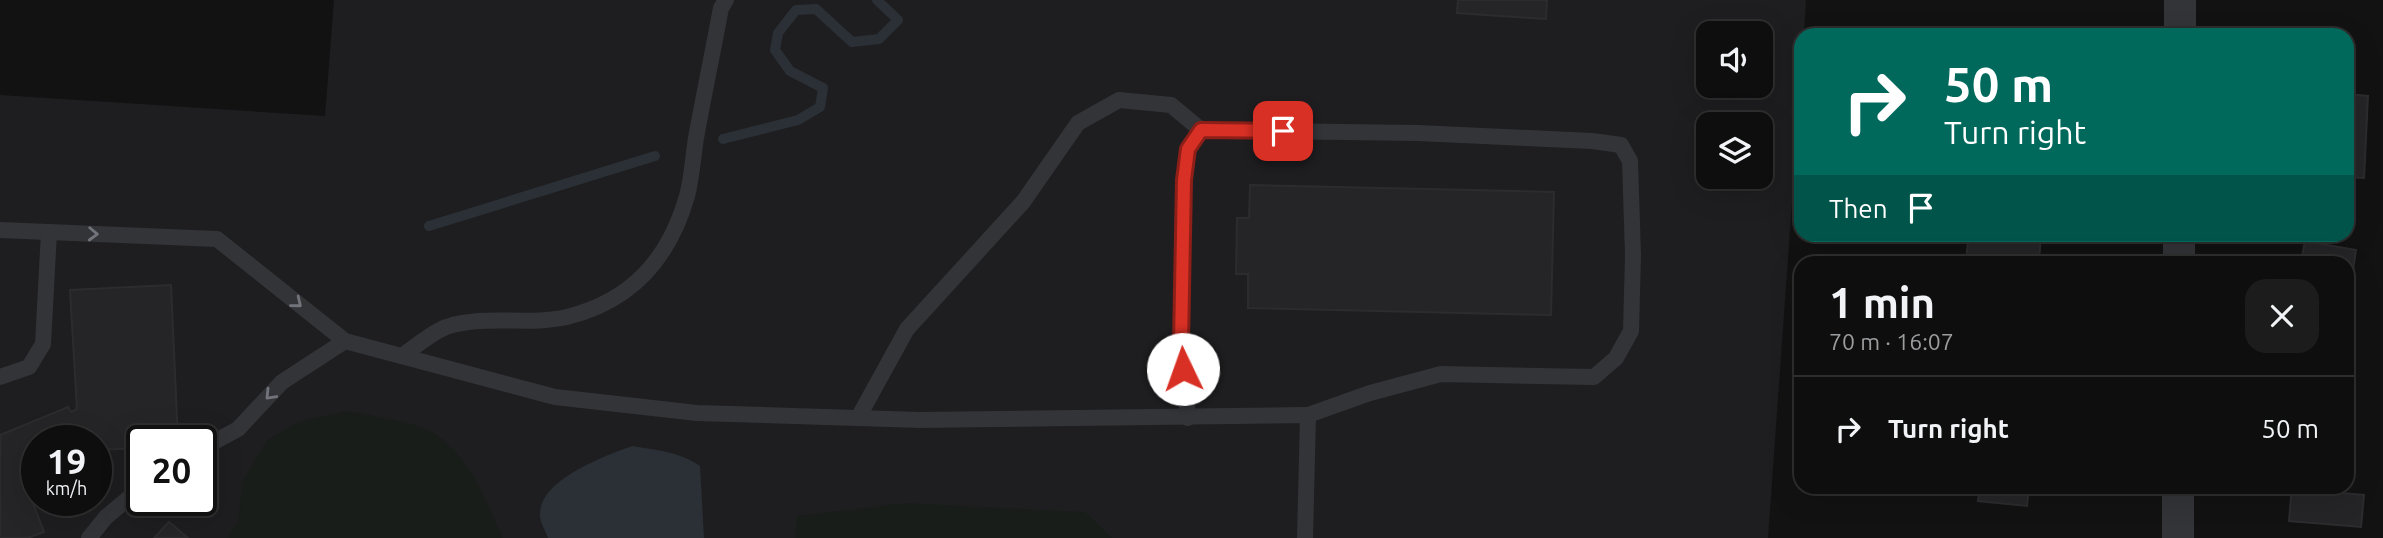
<!DOCTYPE html>
<meta charset="utf-8">
<style>
:root{--surface:#0e0e0e;--page:#1c1c1c;--text:#f1f3f6;--muted:#9b9c9e;--line:#2e2e2e}
body{margin:0;font-family:Ubuntu,sans-serif;background:var(--page);color:var(--text);height:100vh;display:flex;flex-direction:column;font-size:26px;white-space:nowrap}
*{box-sizing:border-box;margin:0}
p{font-size:23px;color:var(--muted)}
.icon{flex:none;width:38px;height:38px;fill:none;stroke:currentColor;stroke-width:2;stroke-linecap:round;stroke-linejoin:round}
.map{position:relative;flex:1;overflow:hidden}
.details{position:absolute;left:1794px;top:256px;width:560px;height:238px;display:flex;flex-direction:column;background:var(--surface);border-radius:21px;box-shadow:0 7px 28px #0002,0 0 0 2px var(--line)}
.details>*{flex:none}
.top-card{position:absolute;left:1794px;top:28px;width:560px;height:214px;border-radius:21px;box-shadow:0 7px 28px #0002,0 0 0 2px var(--line);background:#00695c;color:#fff;overflow:hidden}
.buttons{position:absolute;left:1696px;top:21px;display:grid;gap:14px}
.buttons a{display:grid;place-items:center;width:77px;height:77px;border-radius:14px;background:var(--surface);box-shadow:0 7px 28px #0002,0 0 0 2px var(--line);font-size:35px}
.speed{position:absolute;left:21px;top:425px;display:flex;gap:14px;font-size:35px;font-weight:700;text-align:center}
.speed>*{display:grid;place-content:center;width:91px;height:91px;border-radius:50%;background:var(--surface);box-shadow:0 7px 28px #0002,0 0 0 2px var(--line);line-height:1}
.speed small{font-size:18px;font-weight:400}
.speed .limit{border:4px solid #111;border-radius:10px;background:#fff;color:#111}
.pin{position:absolute;display:grid;place-items:center;width:60px;height:60px;color:#fff;margin:-30px;border-radius:14px;box-shadow:0 4px 10px #0006}
.me{position:absolute;width:77px;margin:-38px;rotate:357deg;stroke-linejoin:round;filter:drop-shadow(0 0 5px #0008)}
.turn{display:flex;align-items:center;gap:24px;height:147px;padding:0 35px;font-size:32px}
.turn .icon{width:91px;height:91px;stroke-width:2.5}
.turn b{display:block;font-size:49px;line-height:60px}
.then{display:flex;align-items:center;height:66px;padding:0 35px;background:#0003;gap:14px;font-size:26px}
.round{display:grid;place-items:center;flex:none;width:74px;height:74px;border-radius:21px;background:var(--page)}
.headline{display:flex;align-items:center;justify-content:space-between;height:119px;padding:0 35px}
h1{font-size:42px;font-weight:700;line-height:52px}
ul{padding:0;list-style:none}
li{display:flex;align-items:center;gap:21px;height:105px;padding:0 35px;border-top:2px solid var(--line)}
li div{flex:1}
li b{display:block;font-size:26px}
li em{font-style:normal}
.map>svg:first-child{display:block}
.built{fill:#1e1e20;fill-rule:evenodd}
.green{fill:#191d1a}
.water{fill:#2a3035}
.lines{fill:none;stroke-linecap:round;stroke-linejoin:round}
.stream{stroke:#2a3035;stroke-width:10}
.building{fill:#252527;stroke:#2c2c2f;stroke-width:2}
.service{stroke:#333438;stroke-width:16}
.minor{stroke:#333438;stroke-width:32}
.oneway{stroke:#72747b}
.route-casing{stroke:#8d1f18;stroke-width:18}
.route{stroke:#d93025;stroke-width:12}
</style>
<div class="map">
<svg width="2383" height="538" viewBox="0 0 2383 538">
<rect width="100%" height="100%" fill="#121213"/>
<!-- built -->
<path class="built" d="M334 0H1806L1804 35H1801V76L1768 538H0V95L325 116ZM1708 33H1760V86H1708ZM1708 124H1760V177H1708ZM37 441H96V500H37ZM142 441H201V500H142Z"/>
<!-- green -->
<g class="green">
<path d="M348 411C370 416 413 421 432 432 471 456 485 499 503 538H227L238 522 243 480 267 440 300 421Z"/>
<polygon points="906,503 1085,512 1112,538 795,538 797,516"/>
</g>
<!-- water -->
<path class="water" d="M632 446C656 450 680 452 700 466L704 538H548C546 532 541 524 540 517 537 480 605 456 632 446Z"/>
<g class="lines">
<!-- stream -->
<g class="stream">
<polyline points="723,139 798,120 820,107 823,88 790,71 775,50 778,33 796,10 816,9 852,42 879,39 898,20 877,0"/>
<polyline points="429,226 655,156"/>
</g>
</g>
<!-- building -->
<g class="building">
<polygon points="1458,0 1547,0 1546,19 1457,13"/>
<polygon points="1886,29 1933,35 1885,35"/>
<polygon points="2347,94 2368,96 2364,178 2347,177"/>
<polygon points="1250,185 1554,192 1551,315 1248,308 1248,274 1236,274 1237,218 1249,218"/>
<polygon points="1983,234 2041,234 2039,262 1966,262 1968,241 1983,242"/>
<polygon points="2305,241 2356,250 2347,310 2347,262 2301,262"/>
<polygon points="171,285 178,441 142,441 142,448 96,450 96,441 37,441 37,500 40,500 33,503 44,532 28,538 0,538 0,435 68,407 71,412 77,409 70,290"/>
<polygon points="1980,486 2029,486 2027,506 1978,501"/>
<polygon points="2292,486 2341,486 2341,493 2364,495 2361,527 2289,521"/>
<polygon points="169,522 188,538 154,538"/>
</g>
<g class="lines">
<!-- service -->
<g class="service">
<polyline points="0,230 217,239 345,341 555,397 697,413 920,420 1308,415 1305,538"/>
<path d="M402 356C415 347 431 333 446 327 486 314 527 326 567 317 632 301 669 259 687 196 692 177 693 157 696 138 704 94 713 51 721 8L726 0"/>
<polyline points="0,377 29,367 43,344 49,232"/>
<polyline points="858,418 907,329 1023,202 1078,123 1119,100 1171,105 1201,130"/>
<polyline points="1188,418 1181,344 1184,180 1188,149 1201,130 1418,133 1592,141 1621,145 1630,161 1633,255 1631,331 1616,358 1594,377 1441,374 1370,393 1308,415"/>
<polyline points="201,449 238,429 282,382 345,341"/>
<polyline points="89,538 106,517 142,487"/>
</g>
<!-- minor -->
<g class="minor">
<polyline points="2180,35 2180,0"/>
<polyline points="2179,262 2179,234"/>
<polyline points="2178,538 2178,486"/>
</g>
</g>
<!-- one-way arrows -->
<defs><path id="oneway-chevron" d="M-2-3.5L2.5 0L-2 3.5" fill="none" stroke-width="1.6" stroke-linecap="round" stroke-linejoin="round" transform="scale(1.75)"/></defs>
<g class="oneway">
<use href="#oneway-chevron" transform="translate(93 234) rotate(2)"/>
<use href="#oneway-chevron" transform="translate(297 303) rotate(39)"/>
<use href="#oneway-chevron" transform="translate(270 395) rotate(134)"/>
</g>
<g class="lines">
<!-- route casing -->
<g class="route-casing">
<polyline id="route" points="1183,369 1181,344 1184,180 1188,149 1201,130 1283,131"/>
</g>
<!-- route -->
<use href="#route" class="route"/>
</g>
</svg>
<div class="buttons">
<a><svg class="icon" aria-label="sound" viewBox="0 0 24 24"><path d="M4 9h4l5-4v14l-5-4H4zM17 9q2 3 0 6"/></svg></a>
<a><svg class="icon" aria-label="layers" viewBox="0 0 24 24"><path d="M12 4l9 5-9 5-9-5zM3 14l9 5 9-5"/></svg></a>
</div>
<div class="speed"><div>19<small>km/h</small></div><div class="limit">20</div></div>
<div class="pin" style="left:1283px;top:131px;background:#d93025"><svg class="icon" aria-label="arrive" viewBox="0 0 24 24"><path d="M6 21V4h12l-3 4 3 4H6"/></svg></div>
<svg class="me" style="left:1183px;top:369px" viewBox="-20 -20 40 40"><circle r="19" fill="#fff"/><path d="M0-13L10 11 0 6-10 11z" fill="#d93025"/></svg>
<div class="top-card">
<div class="turn"><svg class="icon" aria-label="right" viewBox="0 0 24 24"><path d="M7 20v-9h11M14 6l5 5-5 5"/></svg><div><b>50 m</b>Turn right</div></div>
<div class="then">Then<svg class="icon" aria-label="arrive" viewBox="0 0 24 24"><path d="M6 21V4h12l-3 4 3 4H6"/></svg></div>
</div>
<section class="details">
<div class="headline"><div><h1>1 min</h1><p>70 m · 16:07</p></div><a class="round"><svg class="icon" aria-label="close" viewBox="0 0 24 24"><path d="M6 6l12 12M18 6L6 18"/></svg></a></div>
<ul>
<li><svg class="icon" aria-label="right" viewBox="0 0 24 24"><path d="M7 20v-9h11M14 6l5 5-5 5"/></svg><div><b>Turn right</b></div><em>50 m</em></li>
</ul>
</section>
</div>
